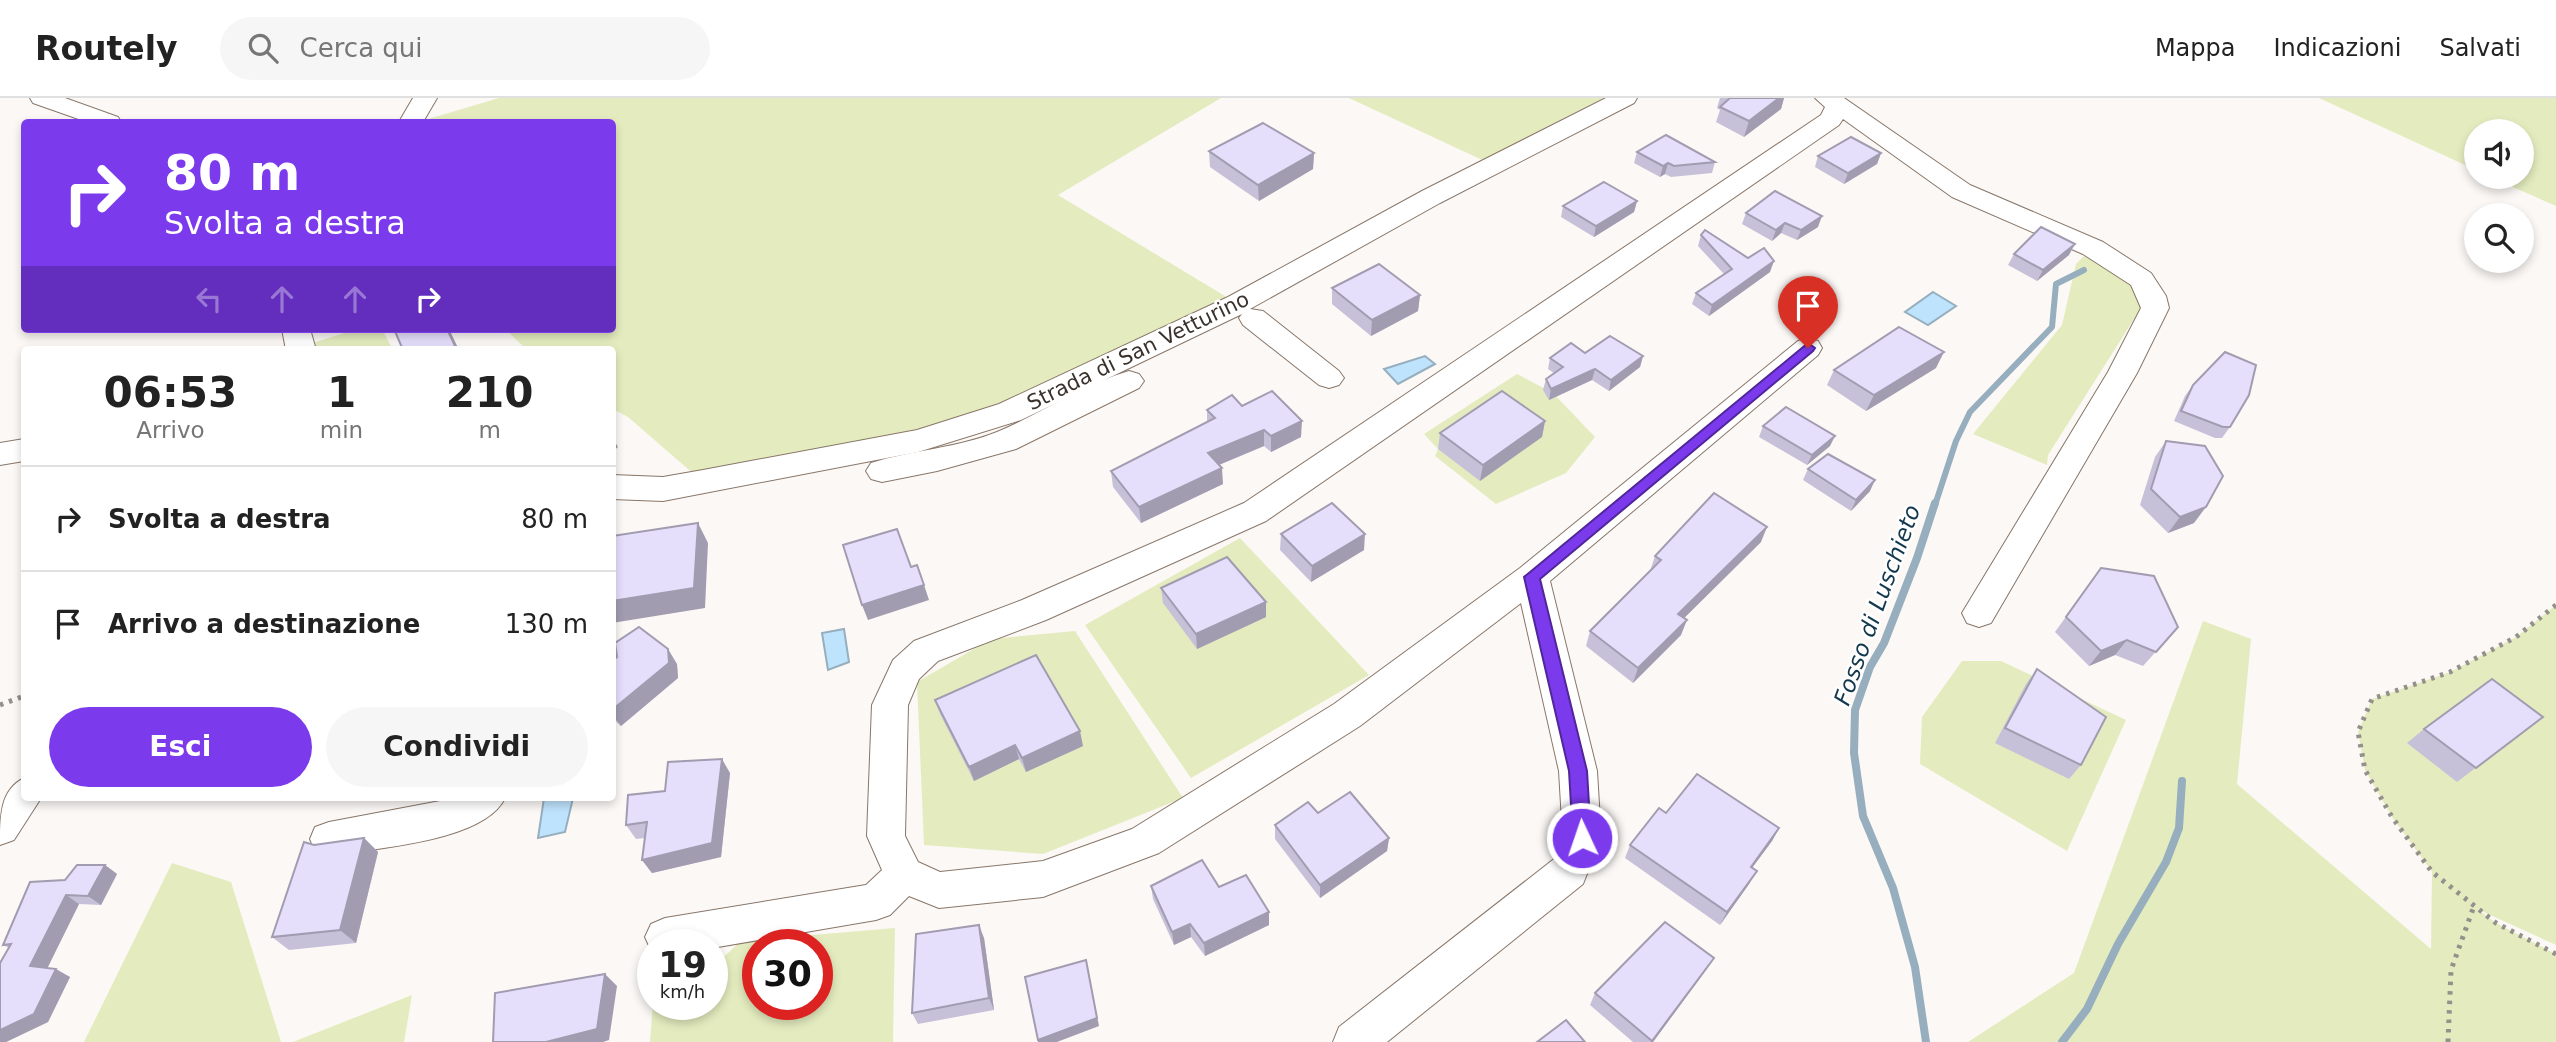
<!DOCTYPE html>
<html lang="it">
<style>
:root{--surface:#fff;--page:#f6f6f6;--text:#222;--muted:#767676;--line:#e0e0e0;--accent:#7c3aed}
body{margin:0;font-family:"DejaVu Sans",sans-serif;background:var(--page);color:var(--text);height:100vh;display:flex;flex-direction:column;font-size:26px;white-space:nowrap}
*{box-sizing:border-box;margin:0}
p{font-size:23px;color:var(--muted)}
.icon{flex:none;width:38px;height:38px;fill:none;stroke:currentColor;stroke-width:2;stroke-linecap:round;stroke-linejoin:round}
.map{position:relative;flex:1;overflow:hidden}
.drawer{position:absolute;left:21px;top:248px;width:595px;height:455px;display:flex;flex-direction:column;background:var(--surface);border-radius:7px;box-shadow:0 4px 10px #0003}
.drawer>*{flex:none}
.guide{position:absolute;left:21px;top:21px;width:595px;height:214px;border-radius:7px;box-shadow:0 4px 10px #0003;background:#7c3aed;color:#fff;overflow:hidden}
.fabs{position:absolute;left:2464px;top:21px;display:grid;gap:14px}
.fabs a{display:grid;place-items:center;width:70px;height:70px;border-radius:50%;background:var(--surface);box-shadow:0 4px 10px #0003;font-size:35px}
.speed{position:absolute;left:637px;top:831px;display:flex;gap:14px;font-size:35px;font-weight:700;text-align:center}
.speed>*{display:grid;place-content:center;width:91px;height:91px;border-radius:50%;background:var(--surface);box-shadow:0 4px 10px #0003;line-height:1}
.speed small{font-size:18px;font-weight:400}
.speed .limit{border:10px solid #d22;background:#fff;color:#111}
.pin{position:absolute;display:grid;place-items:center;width:60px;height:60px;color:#fff;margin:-72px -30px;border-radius:50% 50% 50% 0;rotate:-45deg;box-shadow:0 0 7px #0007}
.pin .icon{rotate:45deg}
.me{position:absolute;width:77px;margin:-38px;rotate:357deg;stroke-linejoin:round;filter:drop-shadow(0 0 5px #0008)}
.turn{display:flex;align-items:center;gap:24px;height:147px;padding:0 28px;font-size:32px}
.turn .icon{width:91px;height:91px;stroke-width:2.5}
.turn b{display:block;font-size:49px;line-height:60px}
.lanes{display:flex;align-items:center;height:66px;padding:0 28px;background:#0003;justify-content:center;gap:35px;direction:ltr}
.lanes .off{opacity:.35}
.eta{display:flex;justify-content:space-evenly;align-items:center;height:119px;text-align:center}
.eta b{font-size:42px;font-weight:600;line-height:49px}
.primary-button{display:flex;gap:14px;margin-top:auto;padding:14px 28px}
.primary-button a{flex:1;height:80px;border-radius:42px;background:var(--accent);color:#fff;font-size:28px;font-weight:600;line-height:80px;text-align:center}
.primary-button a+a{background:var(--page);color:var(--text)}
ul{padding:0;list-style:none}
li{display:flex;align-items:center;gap:21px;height:105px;padding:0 28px;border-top:2px solid var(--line)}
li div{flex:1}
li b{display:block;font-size:26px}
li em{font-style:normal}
header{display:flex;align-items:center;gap:42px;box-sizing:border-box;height:98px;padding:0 35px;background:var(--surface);border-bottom:2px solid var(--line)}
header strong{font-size:33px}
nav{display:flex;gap:38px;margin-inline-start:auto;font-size:24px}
.search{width:490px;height:63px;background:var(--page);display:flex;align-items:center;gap:18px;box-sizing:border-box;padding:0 24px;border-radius:38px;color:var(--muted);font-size:26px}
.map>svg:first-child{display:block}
.green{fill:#e4ecbf;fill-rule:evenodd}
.water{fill:#bee3fc;stroke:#96aebe;stroke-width:2}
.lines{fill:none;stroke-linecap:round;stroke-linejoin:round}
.stream-far1{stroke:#96aebe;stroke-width:6}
.stream{stroke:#96aebe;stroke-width:8}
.minor-casing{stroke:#887669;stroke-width:2}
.path{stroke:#95908b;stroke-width:5;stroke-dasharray:3.5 6;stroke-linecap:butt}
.minor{fill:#fff;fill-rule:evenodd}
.wall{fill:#c6c0d9}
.shaded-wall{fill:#a19cb0}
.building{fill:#e6dffc;stroke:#a19cb0;stroke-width:2}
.route{fill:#7c3aed;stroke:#51269a;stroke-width:2}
.labels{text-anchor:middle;stroke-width:5;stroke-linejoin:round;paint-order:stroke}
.street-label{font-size:21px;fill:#39322c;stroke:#fff}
.water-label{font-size:23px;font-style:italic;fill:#13384e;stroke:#fff}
</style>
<header>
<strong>Routely</strong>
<div class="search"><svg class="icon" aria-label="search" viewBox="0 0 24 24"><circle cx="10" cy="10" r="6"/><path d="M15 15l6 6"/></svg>Cerca qui</div>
<nav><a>Mappa</a><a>Indicazioni</a><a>Salvati</a></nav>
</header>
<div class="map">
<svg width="2556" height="944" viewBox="0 0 2556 944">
<rect width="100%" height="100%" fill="#fcf8f5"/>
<!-- green -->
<g class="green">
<polygon points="499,0 1221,0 1058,97 1238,206 1010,314 703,384 628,319 613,311 612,252 527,252 505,231 612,231 612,24 418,24"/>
<polygon points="1349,0 1625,0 1493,67"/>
<polygon points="2319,0 2556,0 2556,108 2490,79 2522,79 2522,33 2476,33 2476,72"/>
<polygon points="2088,154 2138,188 2146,202 2048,357 2047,367 1973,336 2062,227 2076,166"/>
<polygon points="357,231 382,231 393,252 301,252 300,249"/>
<polygon points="1517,276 1553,295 1595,339 1566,375 1496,406 1435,358 1438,351 1424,336"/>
<polygon points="1240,440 1369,577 1191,680 1085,527"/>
<polygon points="2556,507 2556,847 2477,811 2496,825 2556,856 2556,944 1968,944 2074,875 2203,523 2251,541 2237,686 2431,851 2432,774 2392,719 2365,672 2358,634 2372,601 2450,574 2516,539"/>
<polygon points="1075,533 1183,700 1043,756 924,747 917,584 991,541"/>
<polygon points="1962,563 2001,563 2126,622 2067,753 1920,666 1922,619"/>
<polygon points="172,765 231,784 281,944 84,944"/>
<path d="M895 830 893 944H650L653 905 712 906V870L741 843ZM758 847H817V906H758Z"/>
<polygon points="412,897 404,944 293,944"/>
</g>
<!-- water -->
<g class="water">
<polygon points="1933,194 1956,208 1928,227 1905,214"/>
<polygon points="1425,258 1435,266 1398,286 1384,271"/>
<polygon points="844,531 849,564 828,572 822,535"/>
<polygon points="544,700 573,700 565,734 538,740"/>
</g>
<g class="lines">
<!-- stream-far1 -->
<polyline class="stream-far1" points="1935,407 1956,343 1970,314 2052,229 2056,186 2084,172"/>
<!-- stream -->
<g class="stream">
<polyline points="1926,944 1915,869 1893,790 1863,718 1854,655 1855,612 1870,569 1884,545 1917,460 1935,405"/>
<polyline points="2062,944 2087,911 2118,846 2166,764 2179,730 2182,683"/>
</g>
<!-- minor casing -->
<g class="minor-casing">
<g id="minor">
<polygon points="30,0 65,0 118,19 121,24 87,24 33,5"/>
<polygon points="413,0 437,0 423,24 399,24"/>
<polygon points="1606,0 1637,0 1634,5 1440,105 1250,211 1263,213 1339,273 1344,280 1339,287 1329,290 1319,287 1243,227 1239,220 1242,216 1021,322 918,354 663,403 612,401 612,377 663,379 703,372 917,332 999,306 1228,199 1422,93"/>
<polygon points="1815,0 1844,0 1970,87 2103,144 2151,175 2166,198 2169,210 2137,275 1991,525 1979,529 1967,525 1962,515 2108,274 2141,210 2131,187 2083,156 1952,99 1843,21 1839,27 1266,423 1046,522 938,563 919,581 908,607 905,738 918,764 940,774 1043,763 1132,731 1334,606 1520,470 1798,243 1808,240 1818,243 1822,250 1818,257 1550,483 1597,673 1601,740 1583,786 1387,944 1333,944 1339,929 1554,761 1563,740 1559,673 1521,505 1360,628 1159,755 1043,799 939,810 909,798 890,817 876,822 712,850 712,847 653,847 653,853 651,852 645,839 651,826 665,820 866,787 882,772 867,738 872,607 893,562 914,543 1022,502 1244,405 1821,17 1825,9"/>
<polygon points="282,231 310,231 316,252 286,252"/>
<path d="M1129 273 1139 276 1144 283 1139 290 1016 351 937 373 882 384 871 381 866 373 871 365C912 352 957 350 997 334 1041 316 1083 286 1129 273Z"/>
<polygon points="24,341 24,363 0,367 0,345"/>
<path d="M24 680V700H41L14 742 0 747C0 718 0 692 24 680Z"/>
<path d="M456 700H505C484 744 374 750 329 758L315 753 310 741 315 729 329 724Z"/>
</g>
</g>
<!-- path -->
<g class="path">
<polyline points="2556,507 2516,539 2450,574 2372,601 2358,634 2365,672 2392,719 2432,774 2496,825 2556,856"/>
<polyline points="0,607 24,598"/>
<polyline points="2448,944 2451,872 2474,808"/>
</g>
<!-- minor -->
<use href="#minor" class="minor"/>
</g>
<!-- wall -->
<g class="wall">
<polygon points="1720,0 1784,0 1781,11 1744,39 1716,24 1720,12 1717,10"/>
<polygon points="1209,53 1314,55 1313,71 1259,103 1210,69"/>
<polygon points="1637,54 1715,64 1712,75 1671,79 1665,76 1660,79 1634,65"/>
<polygon points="1881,55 1877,66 1844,86 1815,69 1818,58"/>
<polygon points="1637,103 1634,114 1594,139 1561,119 1563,108"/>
<polygon points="1746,115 1818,129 1797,142 1781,135 1772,143 1742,126"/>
<polygon points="1701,137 1770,174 1709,218 1692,206 1696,195 1724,176 1698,148"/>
<polygon points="2014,156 2069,157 2037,183 2008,167"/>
<polygon points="1332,190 1420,197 1418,213 1371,238 1332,206"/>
<polygon points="1585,255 1643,258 1640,269 1609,293 1592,282 1549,302 1543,292 1546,281 1554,275 1548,271 1550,260"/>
<polygon points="1936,270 1866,313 1827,287 1834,272"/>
<polygon points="2193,287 2230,329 2222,340 2215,340 2174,323 2185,298"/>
<polygon points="1242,308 1301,339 1271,354 1264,348 1219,367 1223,386 1141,425 1113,389 1111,373 1207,324 1207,312"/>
<polygon points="1545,323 1542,339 1480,383 1438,351 1440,335"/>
<polygon points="1763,328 1830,348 1807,367 1759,339"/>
<polygon points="2166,343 2194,425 2168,435 2140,407 2155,359"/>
<polygon points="1808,371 1870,393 1851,413 1803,382"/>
<polygon points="1281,436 1364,452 1311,484 1280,452"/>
<polygon points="1761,444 1684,520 1681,537 1633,585 1586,548 1590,533 1650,473 1655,458"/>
<polygon points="2101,470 2178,529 2143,568 2115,557 2089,568 2055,534"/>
<polygon points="1161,490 1266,519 1197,551 1163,505"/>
<polygon points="612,564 677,566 678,580 621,628 612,620"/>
<polygon points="2037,571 2081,667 2069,681 1995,645 2026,586"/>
<polygon points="935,602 1083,648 1026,674 1019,661 974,683 940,616"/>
<polygon points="2543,619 2457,684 2407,645 2424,631"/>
<polygon points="730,675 721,759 652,775 642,762 645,740 636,741 626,727 665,693"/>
<polygon points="1318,715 1389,740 1387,753 1320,800 1275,741 1275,727"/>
<polygon points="1779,730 1772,743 1752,770 1749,786 1720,827 1625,760 1630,747"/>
<polygon points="364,740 378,754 356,845 289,852 272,839 314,747"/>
<polygon points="105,767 117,776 101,807 79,806 47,870 70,879 48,924 6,944 0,944 9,850 3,847 65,782"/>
<polygon points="1151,788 1219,789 1269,814 1269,827 1205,858 1191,839 1174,847 1153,801"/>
<polygon points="984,840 994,912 918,926 912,915"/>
<polygon points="1714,860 1706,872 1653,944 1633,944 1590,907 1595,895"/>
</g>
<!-- shaded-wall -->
<g class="shaded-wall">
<polygon points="1779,0 1784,0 1781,11 1744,39 1749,23"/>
<polygon points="1314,55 1313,71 1259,103 1258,87"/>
<polygon points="1881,55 1877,66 1844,86 1848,75"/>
<polygon points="1668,65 1665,76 1660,79 1663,68"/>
<polygon points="1637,103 1634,114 1594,139 1596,128"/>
<polygon points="1822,118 1818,129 1797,142 1801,132"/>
<polygon points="1785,125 1781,135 1772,143 1776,132"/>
<polygon points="2075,146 2069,157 2037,183 2043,172"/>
<polygon points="1774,163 1770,174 1709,218 1712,207"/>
<polygon points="1420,197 1418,213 1371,238 1372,222"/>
<polygon points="447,231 449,231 459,252 457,252"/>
<polygon points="1944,254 1936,270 1866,313 1874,297"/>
<polygon points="1643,258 1640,269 1609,293 1611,282"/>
<polygon points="1595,271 1592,282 1549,302 1551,291"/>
<polygon points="1302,323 1301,339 1271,354 1271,338"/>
<polygon points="1545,323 1542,339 1480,383 1483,367"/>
<polygon points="1264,332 1264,348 1209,371 1208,355"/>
<polygon points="1835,338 1830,348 1807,367 1812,357"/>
<polygon points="612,339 618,349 612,354"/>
<polygon points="1222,370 1223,386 1141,425 1139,409"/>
<polygon points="1875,382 1870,393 1851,413 1856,402"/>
<polygon points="2206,409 2194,425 2168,435 2180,419"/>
<polygon points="698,425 708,445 705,510 612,525 612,503"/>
<polygon points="1767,429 1761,444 1673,531 1678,516"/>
<polygon points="1365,436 1364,452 1311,484 1312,468"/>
<polygon points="924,487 929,502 868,522 862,507"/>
<polygon points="1266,504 1266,519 1197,551 1196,536"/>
<polygon points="1687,522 1681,537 1633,585 1638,570"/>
<polygon points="2127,542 2115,557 2089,568 2101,553"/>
<polygon points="668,551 677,566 678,580 621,628 612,616 612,612"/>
<polygon points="1080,633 1083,648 1026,674 1022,660"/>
<polygon points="1015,647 1019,661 974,683 969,669"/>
<polygon points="722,661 730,675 721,759 652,775 642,762"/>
<polygon points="1779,730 1772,743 1743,782 1751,769"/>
<polygon points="364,740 378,754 356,845 340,832"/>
<polygon points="1389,740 1387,753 1320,800 1320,787"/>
<polygon points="105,767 117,776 101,807 88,798"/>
<polygon points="1757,773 1749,786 1720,827 1727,814"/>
<polygon points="66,797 79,806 44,877 30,868"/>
<polygon points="1269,814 1269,827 1205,858 1204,845"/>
<polygon points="1190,826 1191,839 1174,847 1172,834"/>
<polygon points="979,827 984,840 994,912 989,900"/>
<polygon points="1714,860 1706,872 1653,944 1651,944"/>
<polygon points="56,871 70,879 48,924 6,944 0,944 0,932"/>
<polygon points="1088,871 1099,928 1057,944 1038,944 1038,942"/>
<polygon points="605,876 617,888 609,942 603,944 546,944"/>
</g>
<!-- building -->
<g class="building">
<polygon points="1730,0 1779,0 1749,23 1720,9"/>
<polygon points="1263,25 1314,55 1258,87 1209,53"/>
<polygon points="1666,37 1715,64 1674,68 1668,65 1663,68 1637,54"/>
<polygon points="1851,39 1881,55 1848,75 1818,58"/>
<polygon points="1604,84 1637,103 1596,128 1563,108"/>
<polygon points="1775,93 1822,118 1801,132 1785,125 1776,132 1746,115"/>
<polygon points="2041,129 2075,146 2043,172 2014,156"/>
<polygon points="1705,132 1748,160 1764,150 1774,163 1712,207 1696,195 1732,171 1701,137"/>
<polygon points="1379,166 1420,197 1372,222 1332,190"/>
<polygon points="1899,229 1944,254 1874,297 1834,272"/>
<polygon points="394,231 447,231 457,252 403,252"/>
<polygon points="1610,238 1643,258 1611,282 1595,271 1551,291 1546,281 1563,269 1550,260 1571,245 1585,255"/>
<polygon points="2225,254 2256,267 2249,297 2230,329 2223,329 2181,313 2193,287"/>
<polygon points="1272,293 1302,323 1271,338 1264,332 1208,355 1222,370 1139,409 1111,373 1215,320 1207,312 1232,297 1242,308"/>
<polygon points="1502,293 1545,323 1483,367 1440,335"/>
<polygon points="1786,309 1835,338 1812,357 1763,328"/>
<polygon points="2166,343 2205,348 2223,378 2206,409 2180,419 2151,391"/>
<polygon points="1828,356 1875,382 1856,402 1808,371"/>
<polygon points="1714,395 1767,429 1678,516 1687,522 1638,570 1590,533 1661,462 1655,458"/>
<polygon points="1332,405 1365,436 1312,468 1281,436"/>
<polygon points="698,425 694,490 612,503 612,438"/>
<polygon points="897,431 911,469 917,467 924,487 862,507 843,447"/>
<polygon points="1227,459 1266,504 1196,536 1161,490"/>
<polygon points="2101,470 2154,478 2178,529 2156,554 2127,542 2101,553 2066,519"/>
<polygon points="639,529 668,551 669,565 612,612 612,564 617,559 615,545"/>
<polygon points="1036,557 1080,633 1022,660 1015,647 969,669 935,602"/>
<polygon points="2037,571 2106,619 2081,667 2005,630"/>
<polygon points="2492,581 2543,619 2476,670 2424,631"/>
<polygon points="722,661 712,745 642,762 647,724 626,727 628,697 665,693 668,664"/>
<polygon points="1697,676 1779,730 1751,769 1757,773 1727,814 1630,747 1659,710 1666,715"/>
<polygon points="1350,694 1389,740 1320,787 1275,727 1308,704 1318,715"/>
<polygon points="364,740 340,832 272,839 304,744 314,747"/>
<polygon points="1202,762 1219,789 1246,777 1269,814 1204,845 1190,826 1172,834 1151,788"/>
<polygon points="77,767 105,767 88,798 66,797 30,868 56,871 34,916 0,932 0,865 11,846 3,847 30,784 65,782"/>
<polygon points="1665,824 1714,860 1652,943 1595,895"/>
<polygon points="979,827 989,900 912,915 916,836"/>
<polygon points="1086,862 1097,920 1038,942 1025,879"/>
<polygon points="605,876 597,931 546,944 493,944 495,895"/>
<polygon points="1566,922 1585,944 1537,944"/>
</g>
<!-- route -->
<polygon class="route" points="1808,245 1815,250 1813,253 1540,481 1587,673 1591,740 1589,746 1582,748 1575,746 1573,740 1569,673 1524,479"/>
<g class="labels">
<!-- street labels -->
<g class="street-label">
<text transform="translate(1138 253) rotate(-26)" y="7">Strada di San Vetturino</text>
</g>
<!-- water labels -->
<g class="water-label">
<text transform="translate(1877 507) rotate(-70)" y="8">Fosso di Luschieto</text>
</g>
</g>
</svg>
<div class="fabs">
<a><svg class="icon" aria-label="sound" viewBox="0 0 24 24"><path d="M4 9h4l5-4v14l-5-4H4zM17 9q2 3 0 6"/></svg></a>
<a><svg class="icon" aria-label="search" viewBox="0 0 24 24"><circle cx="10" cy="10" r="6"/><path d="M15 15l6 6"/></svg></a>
</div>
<div class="speed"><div>19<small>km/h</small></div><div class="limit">30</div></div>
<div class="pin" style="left:1808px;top:250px;background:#d93025"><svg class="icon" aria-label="arrive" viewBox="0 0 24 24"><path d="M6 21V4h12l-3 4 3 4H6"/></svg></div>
<svg class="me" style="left:1582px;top:740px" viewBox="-20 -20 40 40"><circle r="17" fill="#7c3aed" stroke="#fff" stroke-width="3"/><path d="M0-11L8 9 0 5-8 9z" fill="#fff"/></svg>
<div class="guide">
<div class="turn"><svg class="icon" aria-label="right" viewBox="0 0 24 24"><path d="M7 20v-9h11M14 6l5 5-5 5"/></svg><div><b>80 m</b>Svolta a destra</div></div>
<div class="lanes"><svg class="icon off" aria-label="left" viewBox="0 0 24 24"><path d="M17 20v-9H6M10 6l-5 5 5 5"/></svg><svg class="icon off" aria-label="ahead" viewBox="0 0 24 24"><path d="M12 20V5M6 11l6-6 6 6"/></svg><svg class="icon off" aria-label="ahead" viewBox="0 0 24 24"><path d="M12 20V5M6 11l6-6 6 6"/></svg><svg class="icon" aria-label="right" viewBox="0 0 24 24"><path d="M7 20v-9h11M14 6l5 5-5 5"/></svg></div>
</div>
<section class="drawer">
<div class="eta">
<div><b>06:53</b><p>Arrivo</p></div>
<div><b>1</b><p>min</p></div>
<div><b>210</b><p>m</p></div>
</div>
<ul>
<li><svg class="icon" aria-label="right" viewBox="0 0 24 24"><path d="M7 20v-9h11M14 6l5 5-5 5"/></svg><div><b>Svolta a destra</b></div><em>80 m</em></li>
<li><svg class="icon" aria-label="arrive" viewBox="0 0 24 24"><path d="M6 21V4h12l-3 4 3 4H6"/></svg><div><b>Arrivo a destinazione</b></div><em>130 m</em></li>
</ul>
<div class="primary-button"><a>Esci</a><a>Condividi</a></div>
</section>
</div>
